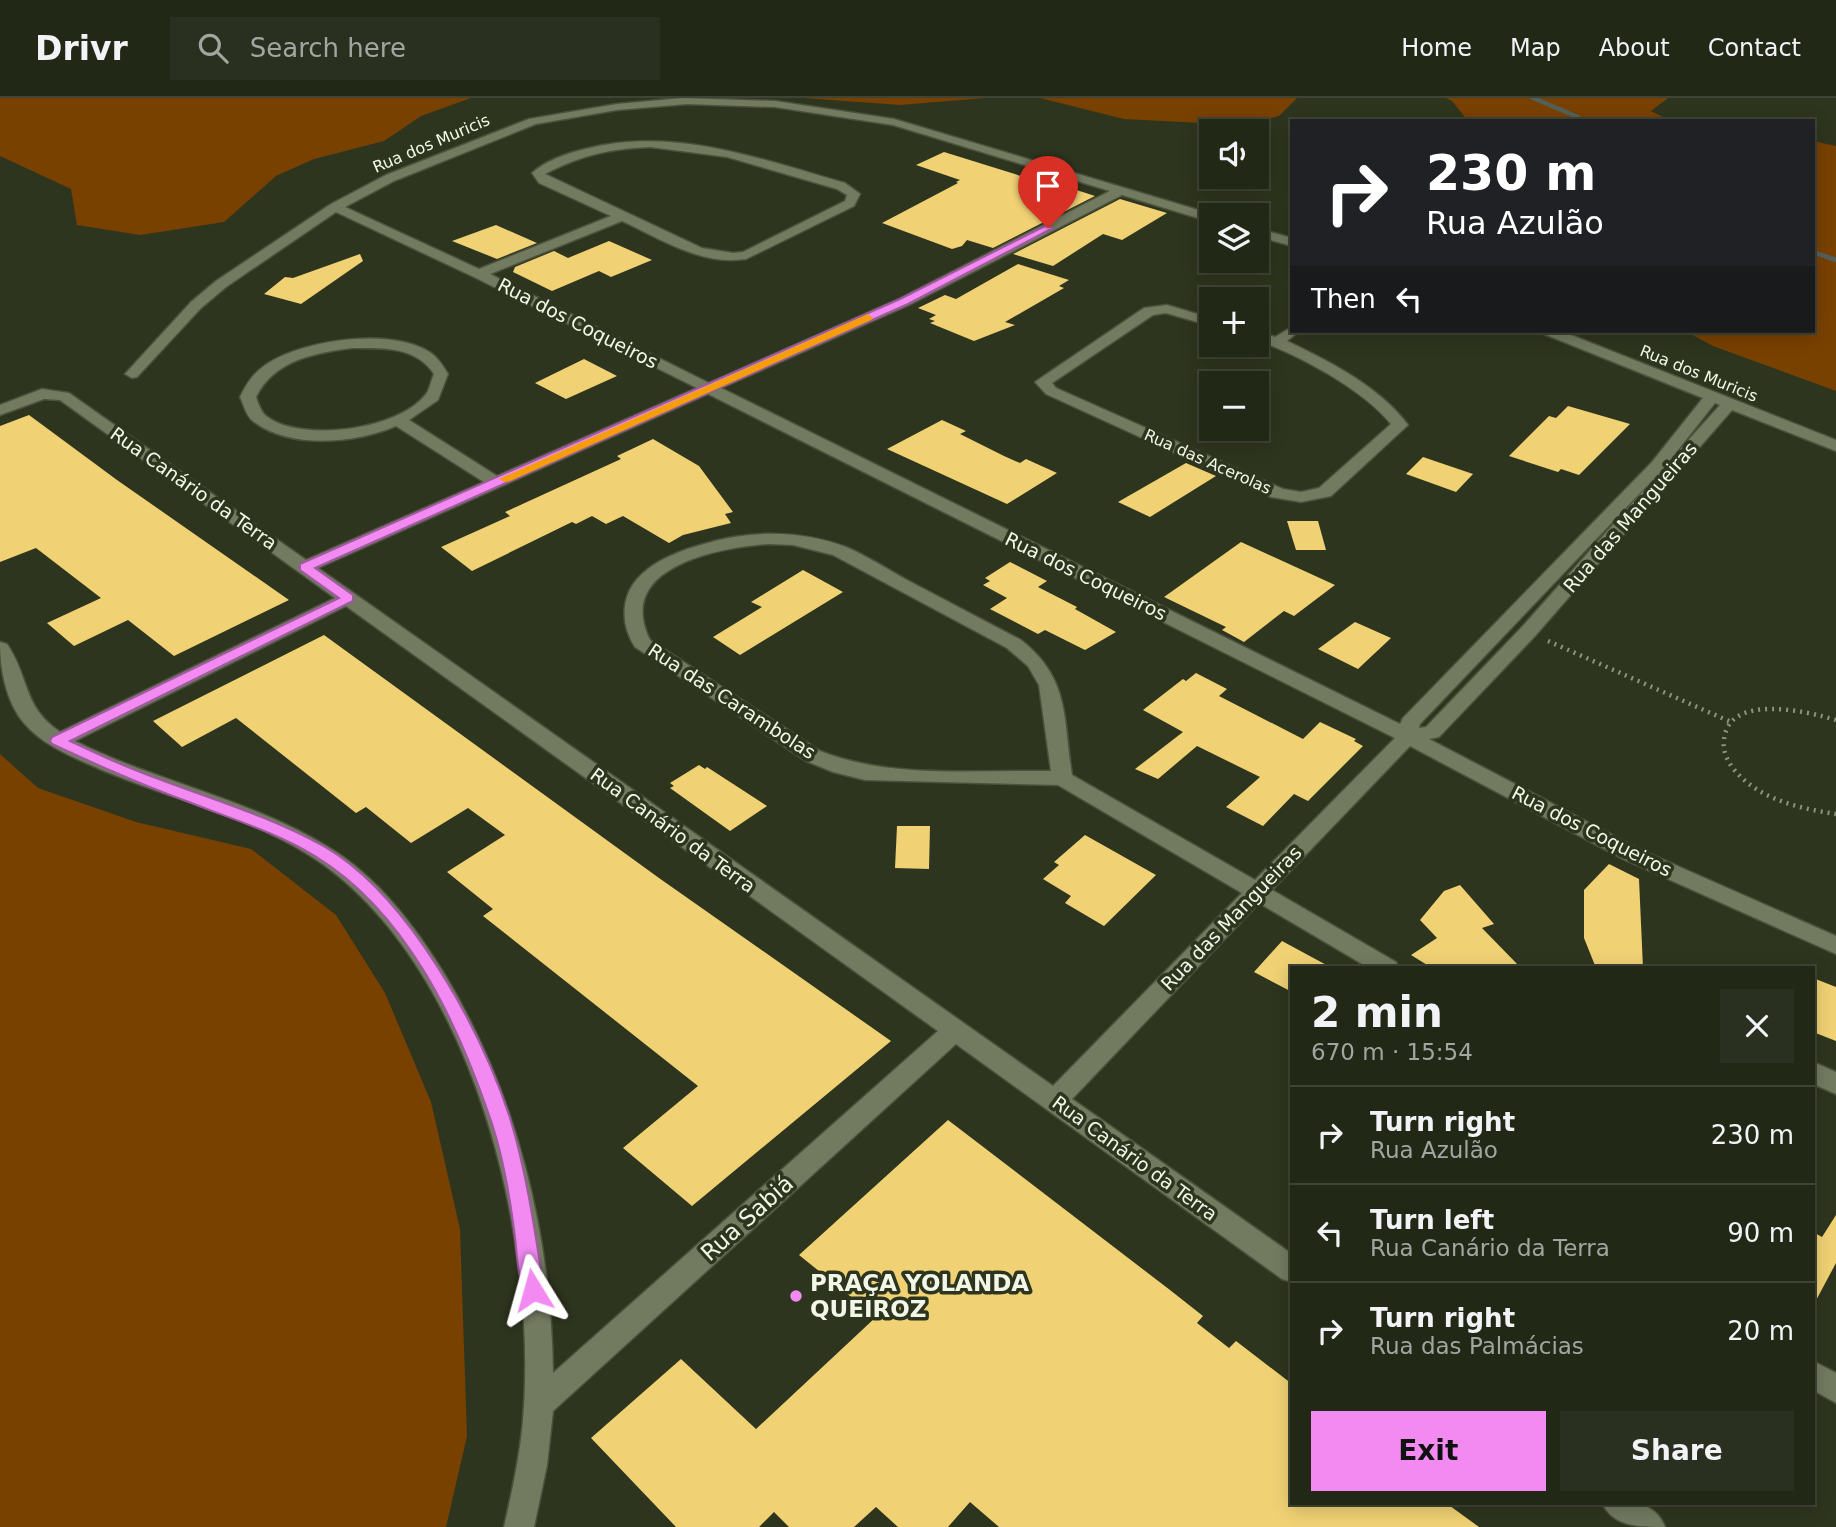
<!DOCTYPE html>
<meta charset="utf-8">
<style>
:root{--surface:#222816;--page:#2a301f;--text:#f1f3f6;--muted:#a2a6a1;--line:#3f4435;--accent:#f28af2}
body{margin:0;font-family:"DejaVu Sans",sans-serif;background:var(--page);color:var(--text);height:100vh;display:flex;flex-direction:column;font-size:26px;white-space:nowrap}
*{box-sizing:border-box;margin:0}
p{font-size:23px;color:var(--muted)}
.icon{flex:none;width:38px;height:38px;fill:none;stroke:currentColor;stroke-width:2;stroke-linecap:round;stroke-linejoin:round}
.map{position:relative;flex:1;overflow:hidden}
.side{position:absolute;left:1290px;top:868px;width:525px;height:539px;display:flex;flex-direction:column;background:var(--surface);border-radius:0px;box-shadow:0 4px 18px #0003,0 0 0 2px var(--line)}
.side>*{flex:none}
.guide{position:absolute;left:1290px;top:21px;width:525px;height:214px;border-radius:0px;box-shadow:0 4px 18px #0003,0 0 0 2px var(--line);background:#202124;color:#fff;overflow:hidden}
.tools{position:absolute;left:1199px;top:21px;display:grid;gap:14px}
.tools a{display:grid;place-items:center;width:70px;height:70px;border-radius:0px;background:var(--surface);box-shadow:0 4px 18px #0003,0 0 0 2px var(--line);font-size:35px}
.pin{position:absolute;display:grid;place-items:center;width:60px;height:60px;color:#fff;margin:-72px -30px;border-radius:50% 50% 50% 0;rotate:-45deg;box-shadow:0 0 7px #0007}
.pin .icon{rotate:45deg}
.me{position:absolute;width:77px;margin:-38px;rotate:352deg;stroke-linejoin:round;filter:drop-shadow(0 0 5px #0008)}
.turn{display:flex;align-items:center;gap:24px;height:147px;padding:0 21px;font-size:32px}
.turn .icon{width:91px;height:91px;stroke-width:2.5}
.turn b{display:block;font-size:49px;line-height:60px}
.then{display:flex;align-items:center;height:66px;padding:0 21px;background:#0003;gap:14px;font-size:26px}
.round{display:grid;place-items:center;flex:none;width:74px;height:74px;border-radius:0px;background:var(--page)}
.overview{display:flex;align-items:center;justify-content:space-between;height:119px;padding:0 21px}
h1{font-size:42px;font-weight:600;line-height:52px}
.button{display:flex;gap:14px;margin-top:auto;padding:14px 21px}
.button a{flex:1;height:80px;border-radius:0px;background:var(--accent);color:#111;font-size:28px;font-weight:600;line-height:80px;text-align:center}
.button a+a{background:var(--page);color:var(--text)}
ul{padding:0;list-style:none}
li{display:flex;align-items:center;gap:21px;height:98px;padding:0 21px;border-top:2px solid var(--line)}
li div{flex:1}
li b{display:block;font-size:26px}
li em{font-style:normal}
header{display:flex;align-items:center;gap:42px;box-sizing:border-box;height:98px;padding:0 35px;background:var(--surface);border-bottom:2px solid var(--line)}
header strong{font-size:33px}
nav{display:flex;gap:38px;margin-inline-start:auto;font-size:24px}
.search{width:490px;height:63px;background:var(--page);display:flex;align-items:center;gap:18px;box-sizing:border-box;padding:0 24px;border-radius:0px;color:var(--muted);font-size:26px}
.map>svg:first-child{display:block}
.green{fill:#794100}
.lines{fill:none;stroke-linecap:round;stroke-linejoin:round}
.stream{stroke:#53605a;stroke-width:4.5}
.building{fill:#f0d174}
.street-casing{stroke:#4c513c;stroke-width:3}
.path{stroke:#8c927f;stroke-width:4.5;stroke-dasharray:2 5;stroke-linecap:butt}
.street{fill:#727a60;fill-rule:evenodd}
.route{fill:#f28af2;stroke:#9d5a9d;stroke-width:2}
.slow{fill:#f59e0b}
.poi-dot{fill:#f28af2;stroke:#2e351e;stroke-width:2.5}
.labels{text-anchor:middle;stroke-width:7;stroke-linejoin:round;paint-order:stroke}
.far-street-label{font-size:16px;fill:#f2f7e8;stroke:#2e351e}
.street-label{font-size:19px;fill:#f2f7e8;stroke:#2e351e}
.near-street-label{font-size:23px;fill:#f2f7e8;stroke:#2e351e}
.near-poi-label{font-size:23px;font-weight:bold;fill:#f2f7e8;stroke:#2e351e;text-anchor:start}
</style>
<header>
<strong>Drivr</strong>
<div class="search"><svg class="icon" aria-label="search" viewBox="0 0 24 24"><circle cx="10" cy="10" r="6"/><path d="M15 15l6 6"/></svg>Search here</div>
<nav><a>Home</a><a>Map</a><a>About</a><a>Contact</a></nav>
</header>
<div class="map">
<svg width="1836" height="1429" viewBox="0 0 1836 1429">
<rect width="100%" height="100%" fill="#2e351e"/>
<!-- green -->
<g class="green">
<polygon points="0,0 471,0 421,18 384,43 314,61 276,78 224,124 140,137 77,127 71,91 0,58"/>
<polygon points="804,0 985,0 900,7"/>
<polygon points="1040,0 1297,0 1279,18 1241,27 1124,21"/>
<polygon points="1446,0 1668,0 1651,13 1671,23 1468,23 1452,3"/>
<polygon points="1813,43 1836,48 1836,293 1713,248 1685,233 1813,233"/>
<polygon points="0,656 38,690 136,724 251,751 336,817 385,895 431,1004 460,1131 467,1338 446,1429 0,1429"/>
</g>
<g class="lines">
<!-- stream -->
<g class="stream">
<polyline points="1533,0 1578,19 1581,23"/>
<polyline points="1813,154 1836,162"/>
</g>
</g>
<!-- building -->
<g class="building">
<polygon points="944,54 1053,88 1058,86 1095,98 993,150 967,142 962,148 952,151 882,125 958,85 956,84 960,82 916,67"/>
<polygon points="1120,101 1167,115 1122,142 1103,136 1053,168 1013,156"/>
<polygon points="496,127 537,145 497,161 452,143"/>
<polygon points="609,143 652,162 611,179 599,173 552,193 513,174 515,169 554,153 568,160"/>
<polygon points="360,156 363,163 301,206 264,196 285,179 293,180"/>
<polygon points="1018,166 1069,182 1059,188 1064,190 1005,224 1015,227 974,243 930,225 935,223 929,221 936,217 918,210 945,197 956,201"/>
<polygon points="584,261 617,278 566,301 535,285"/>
<polygon points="1568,308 1630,326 1579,377 1561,371 1558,374 1509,358 1549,318 1556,320"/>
<polygon points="29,317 117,382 289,502 174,558 128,522 74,548 47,525 101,500 36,450 0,464 0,328"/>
<polygon points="942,322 966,333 960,336 1004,358 1020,365 1026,361 1057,375 1007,406 887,351"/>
<polygon points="653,341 699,368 733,414 725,416 731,425 683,437 669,445 623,418 606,426 592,418 576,426 572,424 472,473 441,449 510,418 505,414 621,361 617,358"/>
<polygon points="1423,359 1473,376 1456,394 1406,376"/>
<polygon points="1186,365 1216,378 1150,419 1118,404"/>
<polygon points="1287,423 1318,423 1326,452 1296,452"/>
<polygon points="1241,444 1335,487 1294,518 1284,513 1244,544 1222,532 1226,529 1164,499"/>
<polygon points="1010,464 1047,483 1038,489 1077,509 1075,511 1116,534 1085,552 1045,532 1038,536 990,511 1007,500 983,487 990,483 985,480"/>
<polygon points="803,472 843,494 740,557 713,539 762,509 751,504"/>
<polygon points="1355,524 1391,540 1358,571 1318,551"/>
<polygon points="324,537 659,780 891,943 692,1108 623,1050 698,988 483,818 493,811 447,774 505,737 468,710 411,745 366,709 356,715 236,620 182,649 153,623"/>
<polygon points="1196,575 1227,591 1219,598 1303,641 1320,624 1356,641 1354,643 1363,648 1308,703 1294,696 1263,728 1226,709 1260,679 1197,648 1158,681 1135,671 1183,634 1143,612 1183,581 1186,583"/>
<polygon points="699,667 705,671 707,669 767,708 730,733 670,690 674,688 670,685"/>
<polygon points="897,728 930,728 929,771 895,770"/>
<polygon points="1085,737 1156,777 1104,828 1065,805 1071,798 1043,781 1059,767 1054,764"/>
<polygon points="1609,766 1639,781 1643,870 1596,870 1584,840 1584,792"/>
<polygon points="1460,787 1494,826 1482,830 1521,870 1432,870 1411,857 1437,840 1420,822 1444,793"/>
<polygon points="1282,843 1332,870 1292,870 1292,894 1254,874"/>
<polygon points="1813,880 1836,889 1836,943 1813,934"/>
<polygon points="948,1022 1170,1192 1203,1218 1197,1225 1229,1250 1236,1243 1292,1286 1292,1405 1446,1405 1479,1429 999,1429 970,1404 948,1429 898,1429 876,1409 854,1429 789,1429 774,1414 759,1429 676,1429 591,1340 681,1261 756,1331 876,1219 799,1157"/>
<polygon points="1836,1117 1836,1165 1813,1208 1813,1134 1822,1139"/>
</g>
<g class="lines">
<!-- street casing -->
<g class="street-casing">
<g id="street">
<path d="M683 0 775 3 894 21 1215 117H1211V124L1122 97 909 207 721 290 1400 626 1403 620 1652 364 1703 300 1544 236 1542 233H1561L1836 342V353L1732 312 1535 538 1439 639 1429 641 1639 751 1836 838V856L1623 761 1410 648 1272 792 1396 864 1399 870H1369L1259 805 1072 1001 1292 1156V1184L1282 1181 956 946 553 1313 547 1367 534 1429H504C512 1394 520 1358 523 1322 538 1145 477 886 332 773 265 721 178 704 102 672 75 660 43 648 24 625 6 604 0 571 0 544L7 546C30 580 22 608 60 634L335 500 60 302 44 301 0 317V307L42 291 69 295 306 462 484 384 396 328C356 345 290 352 253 323 246 318 244 307 240 299 245 289 250 280 259 272 293 242 392 228 431 255 439 261 443 268 448 276L438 302 409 322 497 378 697 290 474 179 336 114 226 189 201 210 137 279 132 280 125 276 191 204 216 183 331 106 386 77 529 21 617 6ZM687 6 775 9 893 27 1110 93 899 201 709 285 490 176 622 123C661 141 701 168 746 161L854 108 860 96 845 85C760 61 673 28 585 51 568 55 545 63 532 75L539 85 611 118 479 171 345 109 394 83 536 26 617 12ZM650 49 727 59 837 91 847 97 845 103 743 154 733 155 702 150 545 76C582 57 608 51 650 49ZM352 250C382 250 416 248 434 276 431 282 430 291 426 296 400 332 300 345 266 318 261 314 258 305 256 299 274 262 315 255 352 250ZM708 296 1395 640 1255 782 1072 677C1063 619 1070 581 1021 542 983 522 945 502 907 482 887 471 867 458 846 449 800 432 750 432 704 446 682 452 658 461 642 476 620 496 620 526 635 549L806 663 833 674 865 682 1058 687 1242 795 1053 988 318 470ZM1715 305 1720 307 1666 367ZM1659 375 1521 530 1426 629 1419 630 1420 626ZM768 446 793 447 833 457 1007 550 1028 568 1039 587 1051 673C976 672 890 681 820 653L650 542C614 469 718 450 768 446ZM346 508 938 933 553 1275C551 1136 517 997 445 877 415 828 378 779 328 749 250 701 157 684 75 643Z"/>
<polygon points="1256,130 1292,140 1292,148 1256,138"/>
<path d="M1167 207 1211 220V228L1166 215 1153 217 1052 285 1056 290 1283 391 1301 394 1319 390 1391 326C1364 292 1298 256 1256 242V233L1275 239 1292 229V233H1299L1287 243C1329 263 1380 289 1408 327L1331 398 1301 404 1271 399 1046 296 1035 284 1144 210Z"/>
<polygon points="1813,964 1836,974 1836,996 1813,986"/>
<polygon points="1813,1263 1836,1275 1836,1305 1813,1292"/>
<path d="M1602 1405C1628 1405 1654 1401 1665 1429 1639 1429 1614 1429 1602 1405Z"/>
</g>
</g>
<!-- path -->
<g class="path">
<polyline points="1548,543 1731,624"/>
<path d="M1836 622C1806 613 1728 595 1724 642 1722 654 1729 667 1738 676 1762 702 1802 711 1836 716"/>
</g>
<!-- street -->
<use href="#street" class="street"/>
</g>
<!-- route -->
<path class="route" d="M1045 128 1053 130 908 206 315 470 353 497V503L70 643C94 654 118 666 143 675 204 699 268 717 325 749 366 773 398 811 425 850 461 903 490 959 510 1020 527 1076 535 1134 544 1192L541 1199 533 1201 526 1199C517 1179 517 1152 514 1131 509 1093 502 1053 489 1017 456 921 405 813 315 758 276 734 231 721 189 704 142 687 97 667 52 646L50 643 52 639 339 500 300 472V466L900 201Z"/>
<!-- slow -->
<polygon class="slow" points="868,216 873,220 871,222 510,383 505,384 499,381"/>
<!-- markers -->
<circle class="poi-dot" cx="796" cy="1198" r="7"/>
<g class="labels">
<!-- far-street labels -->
<g class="far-street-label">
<text transform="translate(431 45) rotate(-23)" y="6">Rua dos Muricis</text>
<text transform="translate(1699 275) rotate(22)" y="6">Rua dos Muricis</text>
<text transform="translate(1208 363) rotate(24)" y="6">Rua das Acerolas</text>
</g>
<!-- street labels -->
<g class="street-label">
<text transform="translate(578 225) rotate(27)" y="7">Rua dos Coqueiros</text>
<text transform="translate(194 390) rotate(35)" y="7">Rua Canário da Terra</text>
<text transform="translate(1630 419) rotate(-49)" y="7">Rua das Mangueiras</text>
<text transform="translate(1086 478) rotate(26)" y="7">Rua dos Coqueiros</text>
<text transform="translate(732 603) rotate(33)" y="7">Rua das Carambolas</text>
<text transform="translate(673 732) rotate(36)" y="7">Rua Canário da Terra</text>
<text transform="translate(1592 733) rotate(27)" y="7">Rua dos Coqueiros</text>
<text transform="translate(1231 820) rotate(-46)" y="7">Rua das Mangueiras</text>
<text transform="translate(1135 1060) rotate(36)" y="7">Rua Canário da Terra</text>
</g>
<!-- near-street labels -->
<g class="near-street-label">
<text transform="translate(747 1120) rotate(-42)" y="8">Rua Sabiá</text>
</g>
<!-- near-poi labels -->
<g class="near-poi-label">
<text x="810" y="1193">PRAÇA YOLANDA<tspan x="810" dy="26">QUEIROZ</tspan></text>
</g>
</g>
</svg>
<div class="tools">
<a><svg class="icon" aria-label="sound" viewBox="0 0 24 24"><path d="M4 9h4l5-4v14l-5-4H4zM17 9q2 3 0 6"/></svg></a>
<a><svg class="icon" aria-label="layers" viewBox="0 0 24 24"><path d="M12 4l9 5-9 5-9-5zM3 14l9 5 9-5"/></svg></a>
<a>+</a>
<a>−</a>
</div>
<div class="pin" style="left:1048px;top:130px;background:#d93025"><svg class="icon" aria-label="arrive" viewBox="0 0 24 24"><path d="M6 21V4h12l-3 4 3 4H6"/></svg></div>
<svg class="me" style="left:533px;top:1192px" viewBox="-20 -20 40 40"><path d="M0-17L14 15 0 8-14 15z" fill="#f28af2" stroke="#fff" stroke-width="4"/></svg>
<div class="guide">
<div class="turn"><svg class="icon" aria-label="right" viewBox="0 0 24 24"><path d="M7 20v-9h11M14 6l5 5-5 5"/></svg><div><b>230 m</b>Rua Azulão</div></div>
<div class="then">Then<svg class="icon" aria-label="left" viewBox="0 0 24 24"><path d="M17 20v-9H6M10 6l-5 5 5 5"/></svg></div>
</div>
<section class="side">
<div class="overview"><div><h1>2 min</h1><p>670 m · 15:54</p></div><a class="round"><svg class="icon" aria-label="close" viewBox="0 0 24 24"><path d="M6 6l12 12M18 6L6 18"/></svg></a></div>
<ul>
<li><svg class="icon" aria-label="right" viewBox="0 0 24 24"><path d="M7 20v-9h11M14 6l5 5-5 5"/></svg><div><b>Turn right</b><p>Rua Azulão</p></div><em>230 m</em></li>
<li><svg class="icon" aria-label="left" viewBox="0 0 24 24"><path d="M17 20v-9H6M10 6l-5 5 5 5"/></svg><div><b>Turn left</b><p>Rua Canário da Terra</p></div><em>90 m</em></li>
<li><svg class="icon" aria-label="right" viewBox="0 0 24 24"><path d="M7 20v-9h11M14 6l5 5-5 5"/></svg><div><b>Turn right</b><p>Rua das Palmácias</p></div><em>20 m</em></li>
</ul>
<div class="button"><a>Exit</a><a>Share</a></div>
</section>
</div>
